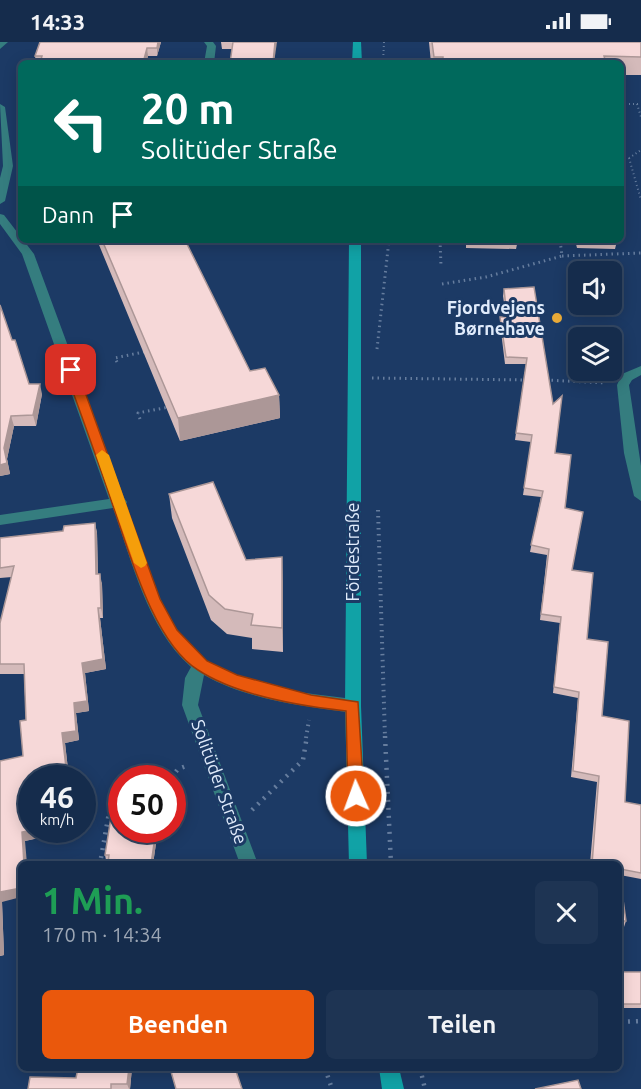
<!DOCTYPE html>
<html lang="de">
<meta charset="utf-8">
<style>
:root{--surface:#152c4c;--page:#1e3453;--text:#f1f3f6;--muted:#9da7b5;--line:#344864;--accent:#ea580c}
body{margin:0;font-family:Ubuntu,sans-serif;background:var(--page);color:var(--text);height:100vh;display:flex;flex-direction:column;font-size:22px;white-space:nowrap}
*{box-sizing:border-box;margin:0}
p{font-size:20px;color:var(--muted)}
.icon{flex:none;width:33px;height:33px;fill:none;stroke:currentColor;stroke-width:2;stroke-linecap:round;stroke-linejoin:round}
.map{position:relative;flex:1;overflow:hidden}
.drawer{position:absolute;left:18px;top:819px;width:604px;height:210px;display:flex;flex-direction:column;background:var(--surface);border-radius:9px;box-shadow:0 3px 15px #0003,0 0 0 2px var(--line)}
.drawer>*{flex:none}
.hud{position:absolute;left:18px;top:18px;width:606px;height:183px;border-radius:9px;box-shadow:0 3px 15px #0003,0 0 0 2px var(--line);background:#00695c;color:#fff;overflow:hidden}
.controls{position:absolute;left:568px;top:219px;display:grid;gap:12px}
.controls a{display:grid;place-items:center;width:54px;height:54px;border-radius:9px;background:var(--surface);box-shadow:0 3px 15px #0003,0 0 0 2px var(--line);font-size:30px}
.speed{position:absolute;left:18px;top:723px;display:flex;gap:12px;font-size:30px;font-weight:700;text-align:center}
.speed>*{display:grid;place-content:center;width:78px;height:78px;border-radius:50%;background:var(--surface);box-shadow:0 3px 15px #0003,0 0 0 2px var(--line);line-height:1}
.speed small{font-size:15px;font-weight:400}
.speed .limit{border:9px solid #d22;background:#fff;color:#111}
.pin{position:absolute;display:grid;place-items:center;width:51px;height:51px;color:#fff;margin:-26px;border-radius:12px;box-shadow:0 3px 9px #0006}
.me{position:absolute;width:66px;margin:-33px;rotate:358deg;stroke-linejoin:round;filter:drop-shadow(0 0 4px #0008)}
.turn{display:flex;align-items:center;gap:21px;height:126px;padding:0 24px;font-size:27px}
.turn .icon{width:78px;height:78px;stroke-width:2.5}
.turn b{display:block;font-size:42px;line-height:51px}
.then{display:flex;align-items:center;height:57px;padding:0 24px;background:#0003;gap:12px;font-size:22px}
.round{display:grid;place-items:center;flex:none;width:63px;height:63px;border-radius:9px;background:var(--page)}
.head{display:flex;align-items:center;justify-content:space-between;height:102px;padding:0 24px}
h1{font-size:36px;font-weight:700;line-height:45px;color:#1e9e55}
.primary-button{display:flex;gap:12px;margin-top:auto;padding:12px 24px}
.primary-button a{flex:1;height:69px;border-radius:9px;background:var(--accent);color:#fff;font-size:24px;font-weight:700;line-height:69px;text-align:center}
.primary-button a+a{background:var(--page);color:var(--text)}
.status{display:flex;justify-content:space-between;align-items:center;height:42px;padding:0 30px;background:var(--surface);direction:ltr}
.status svg{height:16px;fill:currentColor}
.map>svg:first-child{display:block}
.lines{fill:none;stroke-linecap:round;stroke-linejoin:round}
.path-far3{stroke:#667d9e;stroke-width:2;stroke-dasharray:1 3;stroke-linecap:butt}
.path-far2{stroke:#667d9e;stroke-width:3;stroke-dasharray:1.5 4;stroke-linecap:butt}
.path-far1{stroke:#667d9e;stroke-width:4;stroke-dasharray:1.5 4.5;stroke-linecap:butt}
.path{stroke:#667d9e;stroke-width:4.5;stroke-dasharray:2 6;stroke-linecap:butt}
.street{fill:#357d7f;fill-rule:evenodd}
.secondary{fill:#11a2a6;fill-rule:evenodd}
.wall{fill:#d4baba}
.shaded-wall{fill:#ac9797}
.building{fill:#f6d8d8;stroke:#ac9797;stroke-width:1.5}
.route{fill:#ea580c;stroke:#983908;stroke-width:1.5}
.slow{fill:#f59e0b}
.poi-dot{fill:#e9aa38;stroke:#1c3a65;stroke-width:2}
.labels{text-anchor:middle;stroke-width:6;stroke-linejoin:round;paint-order:stroke}
.poi-label{font-size:18px;font-weight:bold;fill:#e0ebfb;stroke:#1c3a65;text-anchor:end}
.street-label{font-size:18px;fill:#e0ebfb;stroke:#1c3a65}
</style>
<div class="status"><b>14:33</b><svg viewBox="0 0 49 12"><path d="M0 12V9h3v3zM5 12V6h3v6zM10 12V3h3v9zM15 12V0h3v12zM26 1h20v11H26zM47 4h2v5h-2z"/></svg></div>
<div class="map">
<svg width="641" height="1047" viewBox="0 0 641 1047">
<rect width="100%" height="100%" fill="#1c3a65"/>
<g class="lines">
<!-- path-far3 -->
<g class="path-far3">
<polyline points="383,21 384,0"/>
<polyline points="621,62 641,62"/>
<polyline points="637,62 641,75"/>
<polyline points="621,115 629,116 641,108"/>
<polyline points="629,116 641,158"/>
</g>
<!-- path-far2 -->
<g class="path-far2">
<polyline points="440,198 441,224"/>
<polyline points="562,214 641,211"/>
<polyline points="442,242 486,235 562,214 560,198"/>
<polyline points="377,307 389,198"/>
<polyline points="117,320 115,316 148,309"/>
<polyline points="372,336 527,338"/>
<polyline points="546,338 605,341"/>
<polyline points="140,377 138,371 169,365"/>
</g>
<!-- path-far1 -->
<g class="path-far1">
<polyline points="378,468 385,696"/>
<polyline points="306,696 309,678"/>
</g>
<!-- path -->
<g class="path">
<polyline points="385,694 391,822"/>
<polyline points="171,736 178,727 189,723"/>
<polyline points="252,768 303,718 307,694"/>
<polyline points="101,816 113,748 122,747"/>
<polyline points="620,980 641,979"/>
<polyline points="325,1026 332,1047"/>
<polyline points="420,1026 425,1047"/>
</g>
<!-- street -->
<g class="street">
<polygon points="0,0 8,0 0,7"/>
<polygon points="204,0 213,0 216,4 214,21 204,21 207,4"/>
<polygon points="0,62 5,65 13,124 5,159 0,162 0,136 3,124"/>
<path d="M0 172 4 173 34 212 124 456 127 460 126 462C144 512 162 588 207 619 247 647 306 651 353 657L359 659 361 664 359 669 353 671C303 664 248 658 204 633L198 663 258 822H240L182 663 185 636 191 625C147 586 132 519 113 466L0 483V473L109 457 22 212 0 182Z"/>
<polygon points="641,324 641,333 632,338 629,343 641,424 641,459 634,454 624,411 617,343 622,332"/>
</g>
<!-- secondary -->
<g class="secondary">
<polygon points="353,0 361,0 362,21 352,21"/>
<polygon points="349,198 361,198 361,664 367,822 349,822 345,664"/>
<polygon points="379,1026 399,1026 404,1047 382,1047"/>
</g>
</g>
<!-- wall -->
<g class="wall">
<polygon points="161,0 157,14 148,14 146,21 36,21 35,14"/>
<polygon points="221,0 277,0 232,7 222,7"/>
<polygon points="429,0 641,0 641,33 621,33 621,21 431,21"/>
<polygon points="97,198 185,198 250,329 279,353 280,376 180,399"/>
<polygon points="466,198 518,198 516,207 466,206"/>
<polygon points="575,198 619,198 619,199 617,199 615,207 577,206"/>
<polygon points="534,245 555,411 565,466 572,528 602,674 625,760 641,763 641,837 620,833 620,822 590,822 597,740 571,735 578,656 553,651 560,581 540,578 547,513 530,510 541,455 523,453 531,400 515,398 526,322 505,322 500,281 500,275 506,275 503,254 504,247"/>
<polygon points="12,298 29,342 42,352 36,384 14,384 7,417 10,432 0,434"/>
<polygon points="169,452 246,518 283,540 283,610 252,607 252,596 227,592 211,578 172,476"/>
<polygon points="95,481 97,491 98,532 102,542 103,576 100,576 106,627 85,631 89,669 76,671 79,698 65,701 69,736 32,736 32,788 42,788 43,795 25,799 2,860 4,913 0,914 0,719 23,714 26,678 24,632 0,632 0,581 12,535 0,536 0,496 63,489"/>
<polygon points="122,788 158,788 153,822 108,822 108,818 106,818 105,813"/>
<polygon points="620,836 626,879 624,885 620,884"/>
<rect x="620" y="930" width="21" height="36"/>
<polygon points="78,1026 132,1026 130,1047 28,1047 76,1036"/>
</g>
<!-- shaded-wall -->
<g class="shaded-wall">
<polygon points="158,0 161,0 157,14 157,6"/>
<polygon points="275,0 277,0 274,21 273,21"/>
<polygon points="147,6 148,14 146,21 143,21"/>
<polygon points="40,342 42,352 36,384 33,373"/>
<polygon points="279,353 280,376 180,399 178,376"/>
<polygon points="11,374 14,384 7,417 10,432 0,434 0,423"/>
<polygon points="95,481 97,491 98,542 96,532"/>
<polygon points="282,515 283,540 283,610 282,586"/>
<polygon points="100,532 102,542 103,576 101,566"/>
<polygon points="98,566 100,576 106,627 85,631 89,669 76,671 79,698 65,701 69,736 55,736 62,691 74,661 82,621"/>
<polygon points="32,788 42,788 43,795 25,799 27,822 24,822 22,790"/>
<polygon points="156,788 158,788 153,822 151,822"/>
<polygon points="21,846 21,855 2,860 4,913 0,914 0,850"/>
<polygon points="129,1026 132,1026 130,1047 129,1047 127,1042"/>
</g>
<!-- building -->
<g class="building">
<polygon points="40,0 158,0 157,6 147,6 143,21 40,21 42,14 35,14"/>
<polygon points="233,0 275,0 273,21 230,21"/>
<polygon points="432,0 641,0 641,15 604,14 606,21 443,21 443,15 434,15"/>
<polygon points="102,198 185,198 250,329 265,326 279,353 178,376"/>
<polygon points="534,245 553,362 562,354 555,411 571,413 565,466 583,470 572,528 593,531 587,597 608,600 602,674 629,679 625,760 641,763 641,831 620,827 620,822 592,822 599,734 573,729 579,650 554,645 561,575 541,572 549,507 531,503 543,449 524,446 532,393 516,391 527,316 506,315 500,275 507,275 504,247"/>
<polygon points="0,263 12,298 15,298 29,342 40,342 33,373 11,374 4,406 7,421 0,423"/>
<polygon points="213,440 246,518 282,515 282,586 251,583 253,572 225,567 209,553 169,452"/>
<polygon points="95,481 96,532 100,532 101,566 98,566 103,617 82,621 87,659 74,661 76,689 62,691 67,734 55,736 32,736 32,788 22,790 24,822 21,822 21,846 0,850 0,719 23,714 20,679 26,678 24,622 0,622 0,581 14,524 0,526 0,496 63,489 64,484"/>
<polygon points="115,750 122,750 122,788 156,788 151,822 108,822 109,813 105,813"/>
<polygon points="620,836 626,879 620,879"/>
<rect x="620" y="930" width="21" height="32"/>
<polygon points="78,1026 129,1026 127,1042 111,1042 111,1047 28,1047 30,1035 76,1036"/>
<polygon points="170,1026 235,1026 242,1047 176,1047"/>
<polygon points="578,1038 581,1047 535,1047"/>
</g>
<!-- route -->
<path class="route" d="M71 324 77 328 160 557 177 588 207 619 237 633 311 653 358 660 364 754 362 759H350L348 754 346 669C300 664 236 653 198 628 153 600 129 509 112 461 97 416 81 372 65 328Z"/>
<!-- slow -->
<polygon class="slow" points="102,408 109,413 147,521 145,524 141,526 134,521 96,413"/>
<!-- markers -->
<circle class="poi-dot" cx="557" cy="276" r="6"/>
<g class="labels">
<!-- poi labels -->
<g class="poi-label">
<text x="545" y="272">Fjordvejens<tspan x="545" dy="21">Børnehave</tspan></text>
</g>
<!-- street labels -->
<g class="street-label">
<text transform="translate(353 510) rotate(-90)" y="6">Fördestraße</text>
<text transform="translate(219 740) rotate(70)" y="6">Solitüder Straße</text>
</g>
</g>
</svg>
<div class="controls">
<a><svg class="icon" aria-label="sound" viewBox="0 0 24 24"><path d="M4 9h4l5-4v14l-5-4H4zM17 9q2 3 0 6"/></svg></a>
<a><svg class="icon" aria-label="layers" viewBox="0 0 24 24"><path d="M12 4l9 5-9 5-9-5zM3 14l9 5 9-5"/></svg></a>
</div>
<div class="speed"><div>46<small>km/h</small></div><div class="limit">50</div></div>
<div class="pin" style="left:71px;top:328px;background:#d93025"><svg class="icon" aria-label="arrive" viewBox="0 0 24 24"><path d="M6 21V4h12l-3 4 3 4H6"/></svg></div>
<svg class="me" style="left:356px;top:754px" viewBox="-20 -20 40 40"><circle r="17" fill="#ea580c" stroke="#fff" stroke-width="3"/><path d="M0-11L8 9 0 5-8 9z" fill="#fff"/></svg>
<div class="hud">
<div class="turn"><svg class="icon" aria-label="left" viewBox="0 0 24 24"><path d="M17 20v-9H6M10 6l-5 5 5 5"/></svg><div><b>20 m</b>Solitüder Straße</div></div>
<div class="then">Dann<svg class="icon" aria-label="arrive" viewBox="0 0 24 24"><path d="M6 21V4h12l-3 4 3 4H6"/></svg></div>
</div>
<section class="drawer">
<div class="head"><div><h1>1 Min.</h1><p>170 m · 14:34</p></div><a class="round"><svg class="icon" aria-label="close" viewBox="0 0 24 24"><path d="M6 6l12 12M18 6L6 18"/></svg></a></div>
<div class="primary-button"><a>Beenden</a><a>Teilen</a></div>
</section>
</div>
